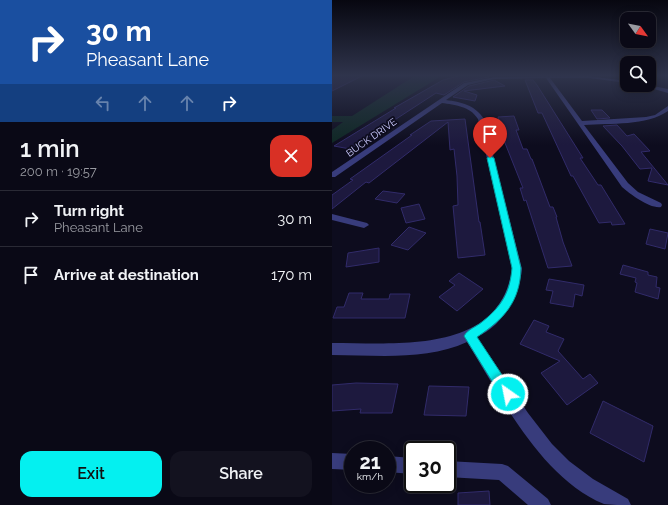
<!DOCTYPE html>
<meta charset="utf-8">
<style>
:root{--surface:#0a0916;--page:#13121f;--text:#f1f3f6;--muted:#999aa1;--line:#2a2a35;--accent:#04f0f0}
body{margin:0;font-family:Raleway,sans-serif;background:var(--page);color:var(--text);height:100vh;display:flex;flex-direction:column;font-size:15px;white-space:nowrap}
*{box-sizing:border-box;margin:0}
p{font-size:13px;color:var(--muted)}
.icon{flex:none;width:22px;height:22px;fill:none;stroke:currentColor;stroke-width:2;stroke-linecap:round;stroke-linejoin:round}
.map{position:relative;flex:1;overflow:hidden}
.details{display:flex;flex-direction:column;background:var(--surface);width:332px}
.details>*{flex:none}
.top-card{background:#1a4fa0;color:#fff;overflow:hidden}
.needle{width:26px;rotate:123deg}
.fabs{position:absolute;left:288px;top:12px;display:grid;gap:8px}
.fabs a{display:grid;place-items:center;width:36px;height:36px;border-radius:8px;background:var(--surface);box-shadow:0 2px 10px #0003,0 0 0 1px var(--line);font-size:20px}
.speed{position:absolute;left:12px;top:441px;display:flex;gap:8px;font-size:20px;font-weight:700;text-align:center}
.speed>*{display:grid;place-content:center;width:52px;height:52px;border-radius:50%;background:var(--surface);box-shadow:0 2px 10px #0003,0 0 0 1px var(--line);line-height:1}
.speed small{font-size:10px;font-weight:400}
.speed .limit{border:2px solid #111;border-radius:6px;background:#fff;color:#111}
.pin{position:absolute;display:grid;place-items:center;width:34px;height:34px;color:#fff;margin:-41px -17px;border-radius:50% 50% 50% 0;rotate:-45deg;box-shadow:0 0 4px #0007}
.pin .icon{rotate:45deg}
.me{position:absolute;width:44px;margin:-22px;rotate:327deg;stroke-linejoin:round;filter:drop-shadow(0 0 3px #0008)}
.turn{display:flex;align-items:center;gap:14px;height:84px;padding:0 20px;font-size:18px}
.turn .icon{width:52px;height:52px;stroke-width:2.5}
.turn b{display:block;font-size:28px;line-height:34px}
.lanes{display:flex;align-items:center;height:38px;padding:0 20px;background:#0003;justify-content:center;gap:20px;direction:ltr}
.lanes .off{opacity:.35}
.round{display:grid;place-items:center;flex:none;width:42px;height:42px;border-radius:12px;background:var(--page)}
.overview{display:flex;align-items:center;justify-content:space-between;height:68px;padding:0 20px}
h1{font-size:24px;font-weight:600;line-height:30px}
.action{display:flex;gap:8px;margin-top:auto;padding:8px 20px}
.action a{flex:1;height:46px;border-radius:12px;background:var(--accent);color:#111;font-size:16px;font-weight:600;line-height:46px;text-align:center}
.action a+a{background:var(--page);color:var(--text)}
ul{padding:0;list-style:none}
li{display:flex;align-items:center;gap:12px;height:56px;padding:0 20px;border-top:1px solid var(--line)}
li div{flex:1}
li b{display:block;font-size:15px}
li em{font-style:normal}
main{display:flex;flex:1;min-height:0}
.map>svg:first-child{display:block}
.green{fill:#0f2824}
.building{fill:#1d193e;stroke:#312b6a}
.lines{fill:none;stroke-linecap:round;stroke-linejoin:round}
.minor{fill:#383c7c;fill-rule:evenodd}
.route{fill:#04f0f0;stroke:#039c9c}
.labels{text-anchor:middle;stroke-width:3.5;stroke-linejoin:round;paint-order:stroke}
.far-street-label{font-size:10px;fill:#cbcafe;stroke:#0d0c1e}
</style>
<main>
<section class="details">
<div class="top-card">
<div class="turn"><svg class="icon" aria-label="right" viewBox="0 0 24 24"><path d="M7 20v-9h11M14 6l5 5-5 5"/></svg><div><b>30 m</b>Pheasant Lane</div></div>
<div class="lanes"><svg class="icon off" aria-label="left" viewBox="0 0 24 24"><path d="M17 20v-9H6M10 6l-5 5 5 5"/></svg><svg class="icon off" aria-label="ahead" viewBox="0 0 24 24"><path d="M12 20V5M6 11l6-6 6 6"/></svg><svg class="icon off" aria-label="ahead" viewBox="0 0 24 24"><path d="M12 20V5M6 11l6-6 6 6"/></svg><svg class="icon" aria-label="right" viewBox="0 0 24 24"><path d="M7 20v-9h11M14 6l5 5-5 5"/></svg></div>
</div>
<div class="overview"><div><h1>1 min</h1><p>200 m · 19:57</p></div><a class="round" style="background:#d93025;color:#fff"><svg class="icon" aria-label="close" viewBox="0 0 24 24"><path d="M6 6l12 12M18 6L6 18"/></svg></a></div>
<ul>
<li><svg class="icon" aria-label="right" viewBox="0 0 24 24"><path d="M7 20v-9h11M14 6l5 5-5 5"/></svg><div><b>Turn right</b><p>Pheasant Lane</p></div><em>30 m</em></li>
<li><svg class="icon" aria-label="arrive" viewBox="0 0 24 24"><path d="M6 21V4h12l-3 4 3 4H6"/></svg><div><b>Arrive at destination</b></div><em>170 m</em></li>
</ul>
<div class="action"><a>Exit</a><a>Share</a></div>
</section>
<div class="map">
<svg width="336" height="505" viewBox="0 0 336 505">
<rect width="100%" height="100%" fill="#0d0c1e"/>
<!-- green -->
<polygon class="green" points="84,75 111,75 0,143 0,130 11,122 0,122 0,116 20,116"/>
<!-- building -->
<g class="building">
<polygon points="0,75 32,75 0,91"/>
<polygon points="130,75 154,75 157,77 132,82 112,95 104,93 18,149 2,146 64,108 62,108 111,80"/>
<polygon points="162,80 173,86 132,91 145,95 143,101 121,97 137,86"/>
<polygon points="193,80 201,80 205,85 251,158 248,158 266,185 269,185 293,224 280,225 279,222 267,223 241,176 239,176 210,113 206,113"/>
<polygon points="259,110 270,110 278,118 265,119"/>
<polygon points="182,116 187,130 184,130 191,149 195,149 199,159 200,159 218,207 221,207 225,217 224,217 231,242 240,266 216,268 194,200 192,201 188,188 191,188 173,143 166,117"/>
<polygon points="133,119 147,222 148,222 153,255 126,258 121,206 126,205 125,176 122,149 118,150 116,122 37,183 34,182 0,209 0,195 21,180 18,179 80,135 78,135 99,121"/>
<polygon points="285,125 295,136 302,134 318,151 309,152 336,185 316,181 320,168 308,169 290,146 271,126"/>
<polygon points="51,191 73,194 65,203 43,199"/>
<polygon points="87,204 93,219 74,223 69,208"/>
<polygon points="77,227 94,233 76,250 59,245"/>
<polygon points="318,229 336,233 333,249 314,244"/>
<polygon points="47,248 47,262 14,267 16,253"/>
<polygon points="291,265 316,272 316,275 325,277 324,287 328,288 326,299 303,292 305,283 303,282 304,278 288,274"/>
<polygon points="127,273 151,289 125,311 107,297 123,285 117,281"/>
<polygon points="217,279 252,285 250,296 243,294 241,307 218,303 221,291 214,290"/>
<polygon points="17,293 31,293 29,299 57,299 58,294 78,294 73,318 1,318 5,307 12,307"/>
<polygon points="202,320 217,326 214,332 232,339 226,351 251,379 258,374 266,383 235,405 209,373 228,361 188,344"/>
<polygon points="24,383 66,384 60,413 28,413 29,409 0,411 0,385"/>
<polygon points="97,386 137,387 134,416 92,415"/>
<polygon points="271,401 321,426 312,462 258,433"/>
<polygon points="157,491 158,505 126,505 126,493"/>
</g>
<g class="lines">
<!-- minor -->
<g class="minor">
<path d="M257 76 295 81V83L257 78H218L250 121 314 117 323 115 336 106V111C315 126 278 123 252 125L296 183 306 192 329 203 330 205 329 207C318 209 298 194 290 187L214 78 162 79 136 85 114 100C129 102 143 105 152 119L190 269C187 297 172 324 145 337L196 413 220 444 237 461 261 479 296 499 299 505C291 505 279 505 272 504 208 477 170 398 135 342 94 361 44 355 0 355V343C64 343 168 355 180 269L146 119C138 106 123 105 110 103L3 177H0V172L132 83 162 77Z"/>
<polygon points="308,85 316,85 336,89 336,93"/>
<polygon points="0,214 35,223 37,225 32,228 0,220"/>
<polygon points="0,453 21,454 21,470 0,469"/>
<polygon points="55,456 81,458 81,474 55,472"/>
<polygon points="115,461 170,464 176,466 216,499 219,505 196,505 167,480 115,477"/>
</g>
</g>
<!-- sky -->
<linearGradient id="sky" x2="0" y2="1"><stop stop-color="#070710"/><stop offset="0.52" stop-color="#2f344c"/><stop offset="1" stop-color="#2f344c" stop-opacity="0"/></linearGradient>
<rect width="336" height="145" fill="url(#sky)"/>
<!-- route -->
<path class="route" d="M158 156 162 158 189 268C188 302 172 319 145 337L180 390 182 394 180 399 176 400 171 399 132 336C136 329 144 327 150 322 169 307 178 293 180 268L155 158Z"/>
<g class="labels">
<!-- far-street labels -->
<g class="far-street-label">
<text transform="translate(39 137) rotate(-35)" y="4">BUCK DRIVE</text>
</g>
</g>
</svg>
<div class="fabs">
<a><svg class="needle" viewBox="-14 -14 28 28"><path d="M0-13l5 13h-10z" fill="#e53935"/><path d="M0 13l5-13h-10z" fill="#999aa1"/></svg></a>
<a><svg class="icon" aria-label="search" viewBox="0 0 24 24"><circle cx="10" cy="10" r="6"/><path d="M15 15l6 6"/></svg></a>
</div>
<div class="speed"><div>21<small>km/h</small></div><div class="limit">30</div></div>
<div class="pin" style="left:158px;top:158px;background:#d93025"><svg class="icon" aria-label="arrive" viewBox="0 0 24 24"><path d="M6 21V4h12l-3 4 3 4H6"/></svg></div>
<svg class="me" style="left:176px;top:394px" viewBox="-20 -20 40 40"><circle r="17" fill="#04f0f0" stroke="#fff" stroke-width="3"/><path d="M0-11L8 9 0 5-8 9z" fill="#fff"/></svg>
</div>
</main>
